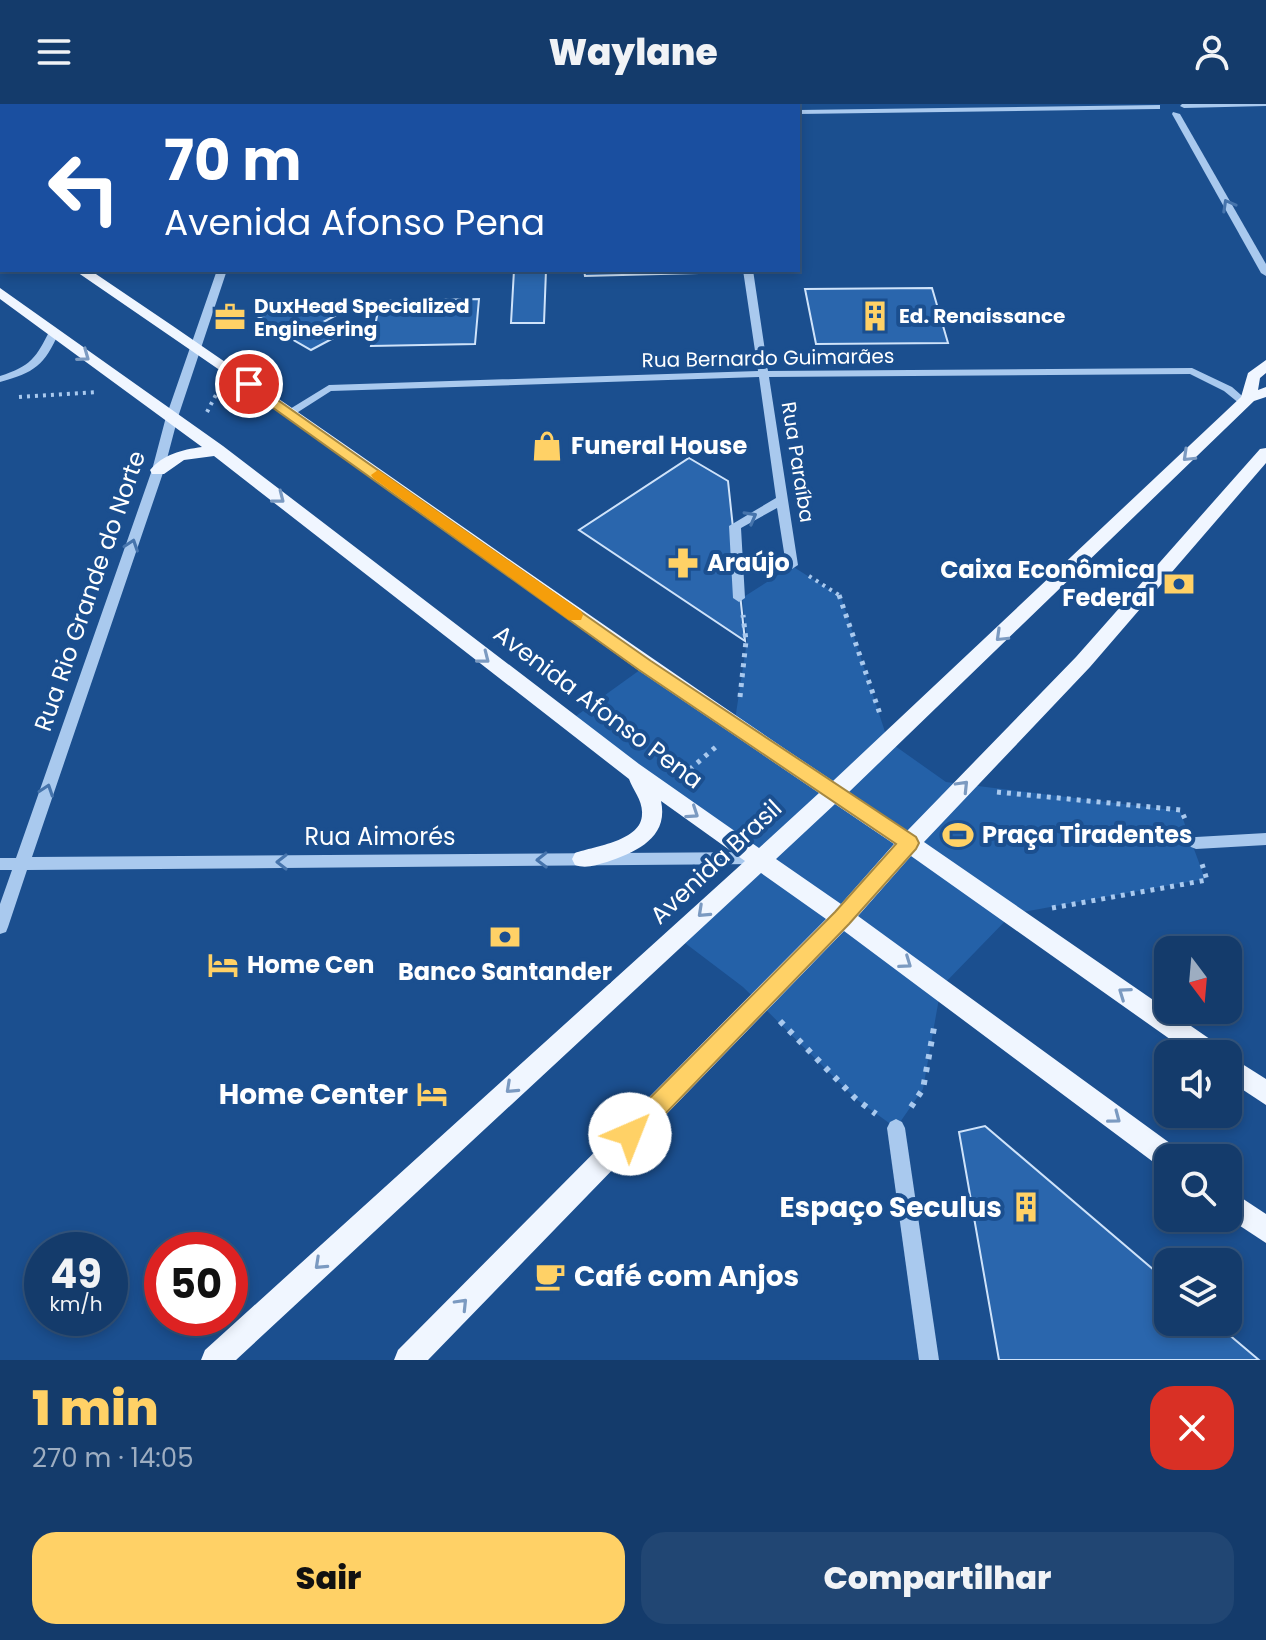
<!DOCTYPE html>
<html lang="pt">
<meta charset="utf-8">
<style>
:root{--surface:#143b6b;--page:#214673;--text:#f1f3f6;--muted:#9dadc1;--line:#33557e;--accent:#ffd166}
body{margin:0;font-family:Poppins,sans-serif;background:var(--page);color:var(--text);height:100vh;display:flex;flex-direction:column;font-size:30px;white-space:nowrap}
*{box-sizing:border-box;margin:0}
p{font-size:26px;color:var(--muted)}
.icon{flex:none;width:44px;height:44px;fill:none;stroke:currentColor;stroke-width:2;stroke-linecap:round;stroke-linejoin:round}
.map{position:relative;height:1256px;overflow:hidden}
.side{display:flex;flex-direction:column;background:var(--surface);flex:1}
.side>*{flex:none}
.hud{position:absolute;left:0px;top:0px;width:800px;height:168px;box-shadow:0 4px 12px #0003,0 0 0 2px var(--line);background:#1a4fa0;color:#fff;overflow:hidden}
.needle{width:52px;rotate:164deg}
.fabs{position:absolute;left:1154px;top:832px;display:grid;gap:16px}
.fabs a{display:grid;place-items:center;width:88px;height:88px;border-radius:16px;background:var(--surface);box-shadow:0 4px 12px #0003,0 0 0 2px var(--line);font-size:40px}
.speed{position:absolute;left:24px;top:1128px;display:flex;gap:16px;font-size:40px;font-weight:700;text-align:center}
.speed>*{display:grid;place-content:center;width:104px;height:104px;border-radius:50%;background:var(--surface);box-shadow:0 4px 12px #0003,0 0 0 2px var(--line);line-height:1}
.speed small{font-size:20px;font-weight:400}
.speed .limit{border:12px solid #d22;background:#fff;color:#111}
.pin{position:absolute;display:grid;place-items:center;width:68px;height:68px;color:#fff;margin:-34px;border:4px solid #fff;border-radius:50%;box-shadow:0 2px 8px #0007}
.me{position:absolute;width:88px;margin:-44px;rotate:44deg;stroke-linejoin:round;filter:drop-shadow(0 0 6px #0008)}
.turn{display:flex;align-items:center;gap:28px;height:168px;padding:0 32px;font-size:36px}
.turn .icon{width:104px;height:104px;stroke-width:2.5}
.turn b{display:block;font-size:56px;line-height:68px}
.round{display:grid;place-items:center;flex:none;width:84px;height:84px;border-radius:24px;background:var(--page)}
.head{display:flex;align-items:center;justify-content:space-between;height:136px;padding:0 32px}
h1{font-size:48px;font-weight:800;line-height:60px;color:var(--accent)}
.button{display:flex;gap:16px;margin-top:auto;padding:16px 32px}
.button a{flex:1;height:92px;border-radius:24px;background:var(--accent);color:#111;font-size:32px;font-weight:800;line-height:92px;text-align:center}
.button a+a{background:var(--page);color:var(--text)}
header{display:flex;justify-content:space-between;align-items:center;height:104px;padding:0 32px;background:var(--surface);font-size:36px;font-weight:800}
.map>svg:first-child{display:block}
.green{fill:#2461a8}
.building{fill:#2a66ad;stroke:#cfe3fa;stroke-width:2}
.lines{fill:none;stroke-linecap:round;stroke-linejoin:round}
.path-far2{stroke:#a9c9ee;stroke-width:4;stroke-dasharray:3 5;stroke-linecap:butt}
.path-far1{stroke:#a9c9ee;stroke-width:5;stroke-dasharray:4 6;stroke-linecap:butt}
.path{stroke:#a9c9ee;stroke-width:6;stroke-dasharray:5 8;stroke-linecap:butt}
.minor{fill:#a9c9ee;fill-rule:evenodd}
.major{fill:#f0f6ff;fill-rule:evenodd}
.oneway{stroke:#4674ac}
.oneway2{stroke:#7b9ac1}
.route{fill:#ffd166;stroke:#a68842;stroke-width:2}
.slow{fill:#f59e0b}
.labels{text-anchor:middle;stroke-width:8;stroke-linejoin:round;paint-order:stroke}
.far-poi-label{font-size:20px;font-weight:bold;fill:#fff;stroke:#1b4f8f;text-anchor:start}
.far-street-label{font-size:20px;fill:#fff;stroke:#1b4f8f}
.poi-label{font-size:24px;font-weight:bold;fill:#fff;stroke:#1b4f8f;text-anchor:start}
.street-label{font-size:24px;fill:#fff;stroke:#1b4f8f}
.near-poi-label{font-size:28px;font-weight:bold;fill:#fff;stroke:#1b4f8f;text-anchor:end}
</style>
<header><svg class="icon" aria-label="menu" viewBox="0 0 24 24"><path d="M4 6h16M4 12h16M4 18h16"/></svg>Waylane<svg class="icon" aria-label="person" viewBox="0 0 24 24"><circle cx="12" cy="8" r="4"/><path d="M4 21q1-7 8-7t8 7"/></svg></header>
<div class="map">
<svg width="1266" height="1256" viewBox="0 0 1266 1256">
<rect width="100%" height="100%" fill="#1b4f8f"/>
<!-- green -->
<polygon class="green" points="792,462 841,493 888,637 946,678 1180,707 1205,775 1012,810 941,883 923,985 896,1024 856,995 743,883 677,833 760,755 569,617 644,563 735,616 747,537 742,494"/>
<!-- building -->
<g class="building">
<polygon points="514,166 546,166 544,219 511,219"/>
<polygon points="584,166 698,166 698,169 585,172"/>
<polygon points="932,184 948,239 816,240 805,185"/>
<polygon points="479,195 475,240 371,242 380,197"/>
<polygon points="329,197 346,206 325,217 345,228 311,246 257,215 285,200 304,210"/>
<polygon points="689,354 728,377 745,537 579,426"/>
<polygon points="985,1022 1168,1178 1168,1218 1214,1218 1259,1256 999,1256 959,1028"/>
</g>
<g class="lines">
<!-- path-far2 -->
<g class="path-far2">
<polyline points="19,293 97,288"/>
<polyline points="207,308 219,285"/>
<polyline points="809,472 842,493"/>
</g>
<!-- path-far1 -->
<g class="path-far1">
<polyline points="839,491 880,610"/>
<polyline points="740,593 746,537 743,511"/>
<polyline points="682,672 717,642"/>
<polyline points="997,688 1181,706 1186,717"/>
<polyline points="1052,804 1207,776 1202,760"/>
</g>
<!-- path -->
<g class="path">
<polyline points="780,917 856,995 876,1010"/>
<polyline points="911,1003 923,985 935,918"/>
</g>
<!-- minor -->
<g class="minor">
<rect x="720" y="0" width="8" height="2"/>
<polygon points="1182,0 1266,0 1266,2 1184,4 1180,2"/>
<polygon points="1160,1 1160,5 1157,5 798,10 798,6"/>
<polygon points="1173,8 1180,10 1266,160 1266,172 1261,169 1172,10"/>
<rect x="0" y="21" width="2" height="6"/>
<polygon points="217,166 227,166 178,313 164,366 32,753 760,748 765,750 768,754 765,758 760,760 27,766 8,823 6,828 0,830 0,800 12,766 0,766 0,754 16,754 152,366 166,313"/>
<polygon points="743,166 753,166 768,267 1192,264 1232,283 1249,298 1248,300 1240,300 1224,287 1190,270 769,273 798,461 792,465 786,461 777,404 741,424 745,494 739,498 733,494 729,422 776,394 759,273 331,287 295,310 287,310 285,308 329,281 758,267"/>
<path d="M54 225 59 228C45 261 34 269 0 278V272C31 262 36 254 50 226Z"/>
<polygon points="1266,729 1266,741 1196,745 1191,743 1188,739 1191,735 1196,733"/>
<polygon points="896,1015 902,1018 905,1024 939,1256 919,1256 887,1024 890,1018"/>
</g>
<!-- major -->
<g class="major">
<polygon points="0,106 2,107 2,116 0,115"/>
<path d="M74 166H90C340 334 583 510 833 677L1241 293 1248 269 1266 256V269L1260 274 1258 286 1266 283V293L1254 297 849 688 907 727 1076 553 1260 345 1266 344V359L1090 563 924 738 1220 942 1223 950H1191L911 752 858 812 1178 1045 1182 1054H1168V1066L1160 1063 844 827 428 1256H394L398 1246 826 815 761 769 236 1256H201L205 1246 745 757 661 697C669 734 636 748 607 758 596 761 586 765 575 761L572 755 575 749C595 742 642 737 642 710 643 697 633 686 629 675L214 352 184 356 164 370H152L150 366C164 350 181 346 202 343L0 195V184L223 342 639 660 759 744 819 689 638 566 285 311ZM835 700 894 740 841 800 776 755Z"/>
<polygon points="1228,951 1266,975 1266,1001 1228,976"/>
<polygon points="1228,1085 1266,1110 1266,1139 1228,1114"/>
</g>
</g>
<!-- one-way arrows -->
<defs><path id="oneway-chevron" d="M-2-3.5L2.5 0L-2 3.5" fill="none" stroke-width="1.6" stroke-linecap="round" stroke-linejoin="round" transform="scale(2)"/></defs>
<g class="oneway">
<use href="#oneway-chevron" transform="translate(1228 101) rotate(-119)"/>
<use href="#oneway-chevron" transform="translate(751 413) rotate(-29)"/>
<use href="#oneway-chevron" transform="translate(132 441) rotate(-71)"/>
<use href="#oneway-chevron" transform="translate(47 686) rotate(-71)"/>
<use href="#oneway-chevron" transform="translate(542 756) rotate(179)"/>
<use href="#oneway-chevron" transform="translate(282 758) rotate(180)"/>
</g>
<g class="oneway2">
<use href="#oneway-chevron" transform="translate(84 252) rotate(36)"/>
<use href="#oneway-chevron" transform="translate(1188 352) rotate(136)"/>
<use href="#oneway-chevron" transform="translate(279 394) rotate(38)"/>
<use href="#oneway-chevron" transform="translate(1001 532) rotate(136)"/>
<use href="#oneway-chevron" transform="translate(484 554) rotate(38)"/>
<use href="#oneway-chevron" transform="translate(963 682) rotate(-46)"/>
<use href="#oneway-chevron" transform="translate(693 709) rotate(34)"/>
<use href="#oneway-chevron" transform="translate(703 808) rotate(137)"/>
<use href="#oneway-chevron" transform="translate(906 859) rotate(35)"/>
<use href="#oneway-chevron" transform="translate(1124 889) rotate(-145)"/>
<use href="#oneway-chevron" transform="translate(511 984) rotate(137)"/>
<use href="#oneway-chevron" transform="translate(1115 1014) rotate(37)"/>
<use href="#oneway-chevron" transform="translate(320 1160) rotate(137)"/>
<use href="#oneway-chevron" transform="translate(462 1200) rotate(-46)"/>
</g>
<!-- route -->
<polygon class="route" points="249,276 651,557 916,733 919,739 916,745 849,820 638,1038 630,1041 622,1038 618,1030 622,1022 835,808 896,740 639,566 244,283 242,280"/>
<!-- slow -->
<polygon class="slow" points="378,366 581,507 583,511 581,516 569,516 373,374 371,371"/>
<!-- icons -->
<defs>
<g id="building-bare" transform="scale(2.4)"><path d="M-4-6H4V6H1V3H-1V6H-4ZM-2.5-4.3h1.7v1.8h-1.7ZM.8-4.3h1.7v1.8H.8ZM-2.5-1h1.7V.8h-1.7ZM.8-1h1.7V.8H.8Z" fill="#ffd166" stroke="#1b4f8f" stroke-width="2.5" paint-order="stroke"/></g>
<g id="office-bare" transform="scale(2.4)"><path d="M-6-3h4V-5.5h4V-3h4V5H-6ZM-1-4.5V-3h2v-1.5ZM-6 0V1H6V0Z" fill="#ffd166" stroke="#1b4f8f" stroke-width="2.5" paint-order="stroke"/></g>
<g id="shop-bare" transform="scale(2.4)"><path d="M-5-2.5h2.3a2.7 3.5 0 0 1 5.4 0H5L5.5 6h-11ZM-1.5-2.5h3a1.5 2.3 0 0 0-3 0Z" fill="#ffd166" stroke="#1b4f8f" stroke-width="2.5" paint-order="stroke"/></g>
<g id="pharmacy-bare" transform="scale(2.4)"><path d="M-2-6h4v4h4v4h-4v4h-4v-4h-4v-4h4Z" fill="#ffd166" stroke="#1b4f8f" stroke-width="2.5" paint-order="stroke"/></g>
<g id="bank-bare" transform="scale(2.4)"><path d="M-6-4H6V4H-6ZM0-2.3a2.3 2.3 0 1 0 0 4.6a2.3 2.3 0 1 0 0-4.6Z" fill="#ffd166" stroke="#1b4f8f" stroke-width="2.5" paint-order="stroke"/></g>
<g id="stadium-bare" transform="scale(2.4)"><path d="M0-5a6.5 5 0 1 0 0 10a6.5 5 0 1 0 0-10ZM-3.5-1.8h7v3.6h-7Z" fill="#ffd166" stroke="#1b4f8f" stroke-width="2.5" paint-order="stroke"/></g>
<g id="hotel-bare" transform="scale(2.4)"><path d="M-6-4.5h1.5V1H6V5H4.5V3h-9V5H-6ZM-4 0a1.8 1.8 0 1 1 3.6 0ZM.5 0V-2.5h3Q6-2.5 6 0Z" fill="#ffd166" stroke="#1b4f8f" stroke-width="2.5" paint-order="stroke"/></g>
<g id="cafe-bare" transform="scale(2.4)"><path d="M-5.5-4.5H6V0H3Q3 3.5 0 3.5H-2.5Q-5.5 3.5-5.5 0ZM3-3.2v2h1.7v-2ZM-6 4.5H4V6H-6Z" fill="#ffd166" stroke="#1b4f8f" stroke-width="2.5" paint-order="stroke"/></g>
</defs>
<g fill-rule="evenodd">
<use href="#building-bare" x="875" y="212"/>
<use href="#office-bare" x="230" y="213"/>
<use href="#shop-bare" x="547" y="342"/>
<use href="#pharmacy-bare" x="683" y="459"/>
<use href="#bank-bare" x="1179" y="480"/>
<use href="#stadium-bare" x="958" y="731"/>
<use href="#bank-bare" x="505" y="833"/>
<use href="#hotel-bare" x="223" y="861"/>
<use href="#hotel-bare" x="432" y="990"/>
<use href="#building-bare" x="1026" y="1103"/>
<use href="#cafe-bare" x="550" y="1172"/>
</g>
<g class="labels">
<!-- far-poi labels -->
<g class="far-poi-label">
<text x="254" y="209">DuxHead Specialized<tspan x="254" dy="23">Engineering</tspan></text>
<text x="899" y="219">Ed. Renaissance</text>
</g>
<!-- far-street labels -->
<g class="far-street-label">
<text transform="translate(768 254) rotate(-1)" y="7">Rua Bernardo Guimarães</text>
<text transform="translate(798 358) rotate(81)" y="7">Rua Paraíba</text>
</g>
<!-- poi labels -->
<g class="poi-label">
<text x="571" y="350">Funeral House</text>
<text x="707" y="467">Araújo</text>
<text x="1155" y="474" text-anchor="end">Caixa Econômica<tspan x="1155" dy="28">Federal</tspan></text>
<text x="982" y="739">Praça Tiradentes</text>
<text x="247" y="869">Home Cen</text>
<text x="505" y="876" text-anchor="middle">Banco Santander</text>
</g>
<!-- street labels -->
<g class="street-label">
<text transform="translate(90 487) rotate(-71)" y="8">Rua Rio Grande do Norte</text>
<text transform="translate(598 603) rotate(37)" y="8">Avenida Afonso Pena</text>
<text x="380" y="741">Rua Aimorés</text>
<text transform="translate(716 758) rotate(-43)" y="8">Avenida Brasil</text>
</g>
<!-- near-poi labels -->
<g class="near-poi-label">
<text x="408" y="1000">Home Center</text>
<text x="1002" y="1113">Espaço Seculus</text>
<text x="574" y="1182" text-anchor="start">Café com Anjos</text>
</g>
</g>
</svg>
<div class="fabs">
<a><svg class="needle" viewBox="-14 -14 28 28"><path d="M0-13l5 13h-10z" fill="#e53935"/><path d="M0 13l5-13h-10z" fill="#9dadc1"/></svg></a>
<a><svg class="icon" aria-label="sound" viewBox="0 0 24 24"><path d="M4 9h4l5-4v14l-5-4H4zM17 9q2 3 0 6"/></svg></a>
<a><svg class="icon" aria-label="search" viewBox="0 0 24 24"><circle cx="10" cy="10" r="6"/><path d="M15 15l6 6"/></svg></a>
<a><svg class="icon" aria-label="layers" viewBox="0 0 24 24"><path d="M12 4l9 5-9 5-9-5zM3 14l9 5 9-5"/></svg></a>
</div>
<div class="speed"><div>49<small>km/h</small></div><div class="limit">50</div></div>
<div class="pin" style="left:249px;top:280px;background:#d93025"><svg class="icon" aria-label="arrive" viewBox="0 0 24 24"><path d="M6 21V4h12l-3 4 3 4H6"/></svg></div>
<svg class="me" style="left:630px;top:1030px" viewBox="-20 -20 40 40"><circle r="19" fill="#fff"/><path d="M0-13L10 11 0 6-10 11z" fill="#ffd166"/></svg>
<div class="hud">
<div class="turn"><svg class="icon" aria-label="left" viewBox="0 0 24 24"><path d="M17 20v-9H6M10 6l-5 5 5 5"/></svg><div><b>70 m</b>Avenida Afonso Pena</div></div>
</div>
</div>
<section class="side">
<div class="head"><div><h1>1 min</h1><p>270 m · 14:05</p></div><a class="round" style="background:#d93025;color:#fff"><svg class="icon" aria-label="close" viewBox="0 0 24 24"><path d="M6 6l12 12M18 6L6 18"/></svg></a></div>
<div class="button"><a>Sair</a><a>Compartilhar</a></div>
</section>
